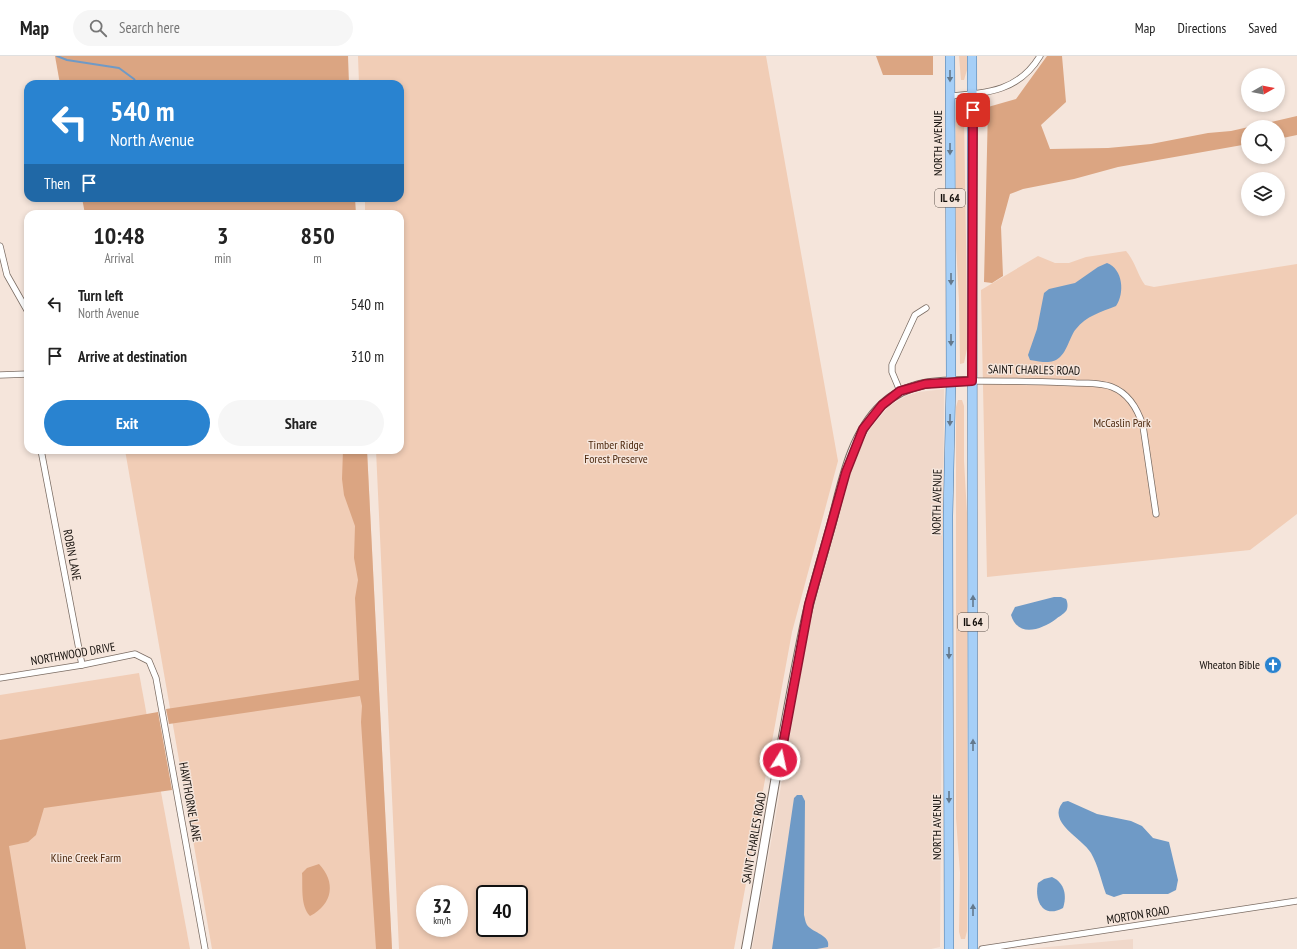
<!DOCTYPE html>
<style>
:root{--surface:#fff;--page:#f6f6f6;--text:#222;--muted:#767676;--line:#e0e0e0;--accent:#2983d0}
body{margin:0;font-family:"PT Sans Narrow",sans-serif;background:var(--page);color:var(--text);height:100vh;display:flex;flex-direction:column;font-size:15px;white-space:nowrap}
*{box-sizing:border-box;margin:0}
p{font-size:13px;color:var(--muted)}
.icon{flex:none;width:22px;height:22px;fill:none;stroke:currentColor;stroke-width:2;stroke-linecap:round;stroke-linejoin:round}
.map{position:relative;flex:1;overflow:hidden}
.details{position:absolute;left:24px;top:154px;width:380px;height:244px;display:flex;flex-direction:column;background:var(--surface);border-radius:12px;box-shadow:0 2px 6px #0003}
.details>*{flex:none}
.top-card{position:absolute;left:24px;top:24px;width:380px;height:122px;border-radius:12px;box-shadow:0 2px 6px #0003;background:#2983d0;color:#fff;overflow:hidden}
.needle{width:26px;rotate:81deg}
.controls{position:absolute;left:1241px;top:12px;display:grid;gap:8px}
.controls a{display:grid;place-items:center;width:44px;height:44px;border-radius:50%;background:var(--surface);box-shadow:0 2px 6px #0003;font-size:20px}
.speed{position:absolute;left:416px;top:829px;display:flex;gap:8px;font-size:20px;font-weight:700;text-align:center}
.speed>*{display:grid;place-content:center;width:52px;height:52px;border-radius:50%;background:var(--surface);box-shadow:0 2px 6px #0003;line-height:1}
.speed small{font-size:10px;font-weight:400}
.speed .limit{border:2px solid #111;border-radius:6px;background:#fff;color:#111}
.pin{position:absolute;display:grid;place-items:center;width:34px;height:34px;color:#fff;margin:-17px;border-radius:8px;box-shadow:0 2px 6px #0006}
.me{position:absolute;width:44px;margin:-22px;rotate:10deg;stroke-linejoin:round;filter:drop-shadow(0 0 3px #0008)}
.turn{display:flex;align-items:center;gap:14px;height:84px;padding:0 20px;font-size:18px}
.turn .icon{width:52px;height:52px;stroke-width:2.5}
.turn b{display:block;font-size:28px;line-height:34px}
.then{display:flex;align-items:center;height:38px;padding:0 20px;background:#0003;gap:8px;font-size:15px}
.eta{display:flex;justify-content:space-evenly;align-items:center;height:68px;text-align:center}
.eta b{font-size:24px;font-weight:700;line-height:28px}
.action{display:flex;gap:8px;margin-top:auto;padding:8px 20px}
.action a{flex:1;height:46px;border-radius:24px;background:var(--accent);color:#fff;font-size:16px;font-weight:700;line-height:46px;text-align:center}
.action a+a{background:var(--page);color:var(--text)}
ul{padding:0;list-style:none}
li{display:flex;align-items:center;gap:12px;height:52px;padding:0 20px}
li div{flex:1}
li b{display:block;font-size:15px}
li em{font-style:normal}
header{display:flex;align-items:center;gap:24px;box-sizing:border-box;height:56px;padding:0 20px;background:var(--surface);border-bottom:1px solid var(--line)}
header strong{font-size:19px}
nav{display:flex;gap:22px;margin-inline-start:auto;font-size:14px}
.search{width:280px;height:36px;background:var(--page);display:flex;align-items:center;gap:10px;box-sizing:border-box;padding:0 14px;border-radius:22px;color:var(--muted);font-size:15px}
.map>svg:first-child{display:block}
.built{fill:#f0d8ca}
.green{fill:#f1cdb6;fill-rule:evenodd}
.forest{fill:#dba582}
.water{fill:#6f9ac6}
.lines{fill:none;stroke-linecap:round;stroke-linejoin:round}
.stream{stroke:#6f9ac6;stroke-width:2}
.street-casing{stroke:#7b6d64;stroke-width:7}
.secondary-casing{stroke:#7b6d64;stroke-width:10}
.primary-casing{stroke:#4d77a1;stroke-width:10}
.street{stroke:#fff;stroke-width:5.5}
.secondary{stroke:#fff;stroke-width:8}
.primary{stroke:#a6cff7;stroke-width:9}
.oneway{fill:#64798d}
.route-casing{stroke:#92132f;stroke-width:10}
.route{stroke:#e11d48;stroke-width:7}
.labels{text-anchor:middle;stroke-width:3;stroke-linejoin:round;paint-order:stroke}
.shield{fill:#f5e5db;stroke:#584f49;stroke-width:1}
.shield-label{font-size:11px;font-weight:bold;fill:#140f0b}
.street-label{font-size:12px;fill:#140f0b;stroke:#f5e5db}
.park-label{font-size:12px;fill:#4d290f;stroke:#f5e5db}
.poi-label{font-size:12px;fill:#140f0b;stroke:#f5e5db;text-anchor:end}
</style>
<header>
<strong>Map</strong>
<div class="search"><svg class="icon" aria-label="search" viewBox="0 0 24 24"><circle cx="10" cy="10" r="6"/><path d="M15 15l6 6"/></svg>Search here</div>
<nav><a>Map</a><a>Directions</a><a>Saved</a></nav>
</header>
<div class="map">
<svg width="1297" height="893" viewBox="0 0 1297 893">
<rect width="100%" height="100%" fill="#f5e5db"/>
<!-- built -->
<g class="built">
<polygon points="944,333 940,891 931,893 752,893 813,550 852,410 869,374 889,350 906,340 919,336"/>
<polygon points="1133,883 1133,893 1027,893"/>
</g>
<!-- green -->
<g class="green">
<path d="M358 0H766L838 405 792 576 734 893H399L376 394H400V158H365V142H400V28H359ZM425 838H459V872H425ZM485 838H519V872H485Z"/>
<polygon points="959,0 967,0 967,14 964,24 961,24"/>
<path d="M958 51H962L964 58C965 136 967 215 967 293L964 307 960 308 959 245 956 189V59Z"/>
<path d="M1126 195C1135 205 1137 218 1145 229L1154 231 1297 208V458L1250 494 987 521 981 234 1038 200 1055 207H1069L1086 201Z"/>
<polygon points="958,344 962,344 964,350 964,405 967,457 967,875 965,883 961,883 959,876 960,817 956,762 956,351"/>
<polygon points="125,394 367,394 392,893 212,893"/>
<polygon points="139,617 190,893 0,893 0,639"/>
</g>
<!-- forest -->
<g class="forest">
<polygon points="55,0 348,0 349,28 60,28"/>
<polygon points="876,0 933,0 933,19 883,19"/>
<polygon points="1047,0 1062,0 1066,46 1041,69 1050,93 1108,92 1151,88 1208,77 1231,75 1297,60 1297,79 1278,83 1278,71 1248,71 1248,88 1118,111 1074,123 1023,133 1010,138 1001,171 1003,220 992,227 984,226 988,51 1016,43"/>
<polygon points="82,142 355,142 356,158 85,158"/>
<polygon points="343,394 367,394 392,893 376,893 361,666 362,650 360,640 169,668 166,653 359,624 355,542 358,524 354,502 355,470 344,439 342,423"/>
<polygon points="158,656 172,734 44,752 36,779 28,786 9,790 26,893 0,893 0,684"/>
<path d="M319 808C336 826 333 848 310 860 300 850 303 829 302 817L307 812Z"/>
</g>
<!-- water -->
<g class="water">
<path d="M1107 207C1123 213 1125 237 1116 250 1101 256 1086 260 1076 273 1073 276 1071 282 1069 286 1060 308 1052 308 1030 304L1028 299 1037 273 1044 237 1049 233 1075 227 1098 211Z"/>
<path d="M1054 541H1061L1066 543C1068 547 1068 552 1066 555 1064 558 1058 561 1056 563 1041 574 1018 582 1011 559L1015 551Z"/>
<path d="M797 739H802L805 745 804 859C805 862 805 866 807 869 813 877 831 879 828 891L817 893H772L794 742Z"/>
<path d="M1068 745 1097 758 1131 765 1142 770 1153 782 1169 786 1178 824 1176 834 1168 838H1123L1114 841 1106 838C1101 824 1098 809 1091 797 1082 782 1046 766 1063 746Z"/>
<path d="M1052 821C1065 827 1067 840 1063 852 1043 863 1034 845 1038 827L1044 823Z"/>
</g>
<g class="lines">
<!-- stream -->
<g class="stream">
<polyline points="57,0 67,4 119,12 134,23 137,28"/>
<polyline points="196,142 200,145 208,145"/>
</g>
<!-- street casing -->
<g class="street-casing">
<g id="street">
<path d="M950 40C988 37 1019 35 1040 0"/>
<polyline points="0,190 7,219 28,256"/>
<polyline points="0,319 28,318"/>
<path d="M972 325C1007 325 1042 325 1076 327 1087 327 1102 327 1112 331 1130 338 1138 354 1143 370L1156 458"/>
<polyline points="900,335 892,316 892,309 915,259 926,252"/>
<polyline points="41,394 82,609"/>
<polyline points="0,622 82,609 135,598 149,605 156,622 205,893"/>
<polyline points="982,893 1297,845"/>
</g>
</g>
<!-- secondary casing -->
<g class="secondary-casing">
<path id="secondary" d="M746 893C766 784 782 674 805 566 812 534 822 502 831 470 842 429 850 379 882 349 907 325 940 325 972 325"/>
</g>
<!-- primary casing -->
<g class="primary-casing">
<g id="primary">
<polyline points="972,0 973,893"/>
<polyline points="949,893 948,460 951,325 950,0"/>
</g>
</g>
<!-- street -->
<use href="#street" class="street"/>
<!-- secondary -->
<use href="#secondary" class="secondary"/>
<!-- primary -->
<use href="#primary" class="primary"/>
</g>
<!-- one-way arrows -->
<defs><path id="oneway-solid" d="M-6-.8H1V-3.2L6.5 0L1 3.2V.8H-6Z"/></defs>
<g class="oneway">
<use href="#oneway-solid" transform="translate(950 20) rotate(90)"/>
<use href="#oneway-solid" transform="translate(950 93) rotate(90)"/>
<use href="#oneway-solid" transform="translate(951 223) rotate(90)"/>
<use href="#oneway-solid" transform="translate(951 284) rotate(90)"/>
<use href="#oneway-solid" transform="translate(950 364) rotate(91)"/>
<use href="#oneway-solid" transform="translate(973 545) rotate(-90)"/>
<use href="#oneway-solid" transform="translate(949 597) rotate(90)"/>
<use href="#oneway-solid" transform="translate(973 689) rotate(-90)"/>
<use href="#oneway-solid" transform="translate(949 741) rotate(90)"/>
<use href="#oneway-solid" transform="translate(973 854) rotate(-90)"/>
</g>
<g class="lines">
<!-- route casing -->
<g class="route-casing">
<polyline id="route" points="780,704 809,548 846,416 863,373 882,349 900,335 925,328 972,325 973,54"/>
</g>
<!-- route -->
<use href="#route" class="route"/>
</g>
<!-- icons -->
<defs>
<g id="church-disc" transform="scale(0.9)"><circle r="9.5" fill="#2983d0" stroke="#f5e5db"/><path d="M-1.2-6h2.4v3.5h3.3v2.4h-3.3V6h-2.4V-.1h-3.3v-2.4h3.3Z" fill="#fff"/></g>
</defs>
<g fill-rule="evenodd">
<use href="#church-disc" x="1273" y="609"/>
</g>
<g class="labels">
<!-- shield labels -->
<g class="shield">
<rect x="935" y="133" width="30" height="18" rx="3"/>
<rect x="958" y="557" width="30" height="18" rx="3"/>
</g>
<g class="shield-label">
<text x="950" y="146">IL 64</text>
<text x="973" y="570">IL 64</text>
</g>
<!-- street labels -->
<g class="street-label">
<text transform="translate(938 87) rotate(-90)" y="4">NORTH AVENUE</text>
<text transform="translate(1034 314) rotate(1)" y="4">SAINT CHARLES ROAD</text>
<text transform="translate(937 446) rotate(-89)" y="4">NORTH AVENUE</text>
<text transform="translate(72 499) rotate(79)" y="4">ROBIN LANE</text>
<text transform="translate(73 598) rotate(-10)" y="4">NORTHWOOD DRIVE</text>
<text transform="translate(190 746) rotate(80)" y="4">HAWTHORNE LANE</text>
<text transform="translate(937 771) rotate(-90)" y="4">NORTH AVENUE</text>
<text transform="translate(754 782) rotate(-80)" y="4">SAINT CHARLES ROAD</text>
<text transform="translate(1138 859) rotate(-9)" y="4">MORTON ROAD</text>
</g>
<!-- park labels -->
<g class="park-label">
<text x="1122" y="371">McCaslin Park</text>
<text x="616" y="393">Timber Ridge<tspan x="616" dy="14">Forest Preserve</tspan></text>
<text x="86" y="806">Kline Creek Farm</text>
</g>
<!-- poi labels -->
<g class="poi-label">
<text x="1260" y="613">Wheaton Bible</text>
</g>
</g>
</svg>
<div class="controls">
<a><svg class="needle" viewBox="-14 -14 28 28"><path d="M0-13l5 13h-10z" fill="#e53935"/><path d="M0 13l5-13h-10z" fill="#767676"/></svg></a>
<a><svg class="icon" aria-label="search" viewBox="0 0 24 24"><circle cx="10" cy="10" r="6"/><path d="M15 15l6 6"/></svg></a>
<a><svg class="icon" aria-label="layers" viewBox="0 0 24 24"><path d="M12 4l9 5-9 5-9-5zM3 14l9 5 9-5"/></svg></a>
</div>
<div class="speed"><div>32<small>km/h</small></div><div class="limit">40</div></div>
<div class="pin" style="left:973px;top:54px;background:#d93025"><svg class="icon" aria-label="arrive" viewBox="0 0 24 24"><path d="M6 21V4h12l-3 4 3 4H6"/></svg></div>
<svg class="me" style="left:780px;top:704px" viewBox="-20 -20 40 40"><circle r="17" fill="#e11d48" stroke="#fff" stroke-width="3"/><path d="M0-11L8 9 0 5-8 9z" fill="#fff"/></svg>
<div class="top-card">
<div class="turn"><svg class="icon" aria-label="left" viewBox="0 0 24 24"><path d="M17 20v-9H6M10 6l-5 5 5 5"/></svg><div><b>540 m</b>North Avenue</div></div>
<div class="then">Then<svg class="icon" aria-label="arrive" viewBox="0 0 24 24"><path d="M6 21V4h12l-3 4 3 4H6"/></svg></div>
</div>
<section class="details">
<div class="eta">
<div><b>10:48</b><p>Arrival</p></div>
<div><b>3</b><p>min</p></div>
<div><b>850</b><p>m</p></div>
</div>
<ul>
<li><svg class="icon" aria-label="left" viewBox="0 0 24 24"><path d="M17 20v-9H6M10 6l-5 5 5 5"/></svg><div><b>Turn left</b><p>North Avenue</p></div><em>540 m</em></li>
<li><svg class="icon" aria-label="arrive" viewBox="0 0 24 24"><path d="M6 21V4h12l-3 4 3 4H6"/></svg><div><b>Arrive at destination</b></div><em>310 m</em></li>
</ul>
<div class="action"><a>Exit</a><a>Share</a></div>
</section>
</div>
